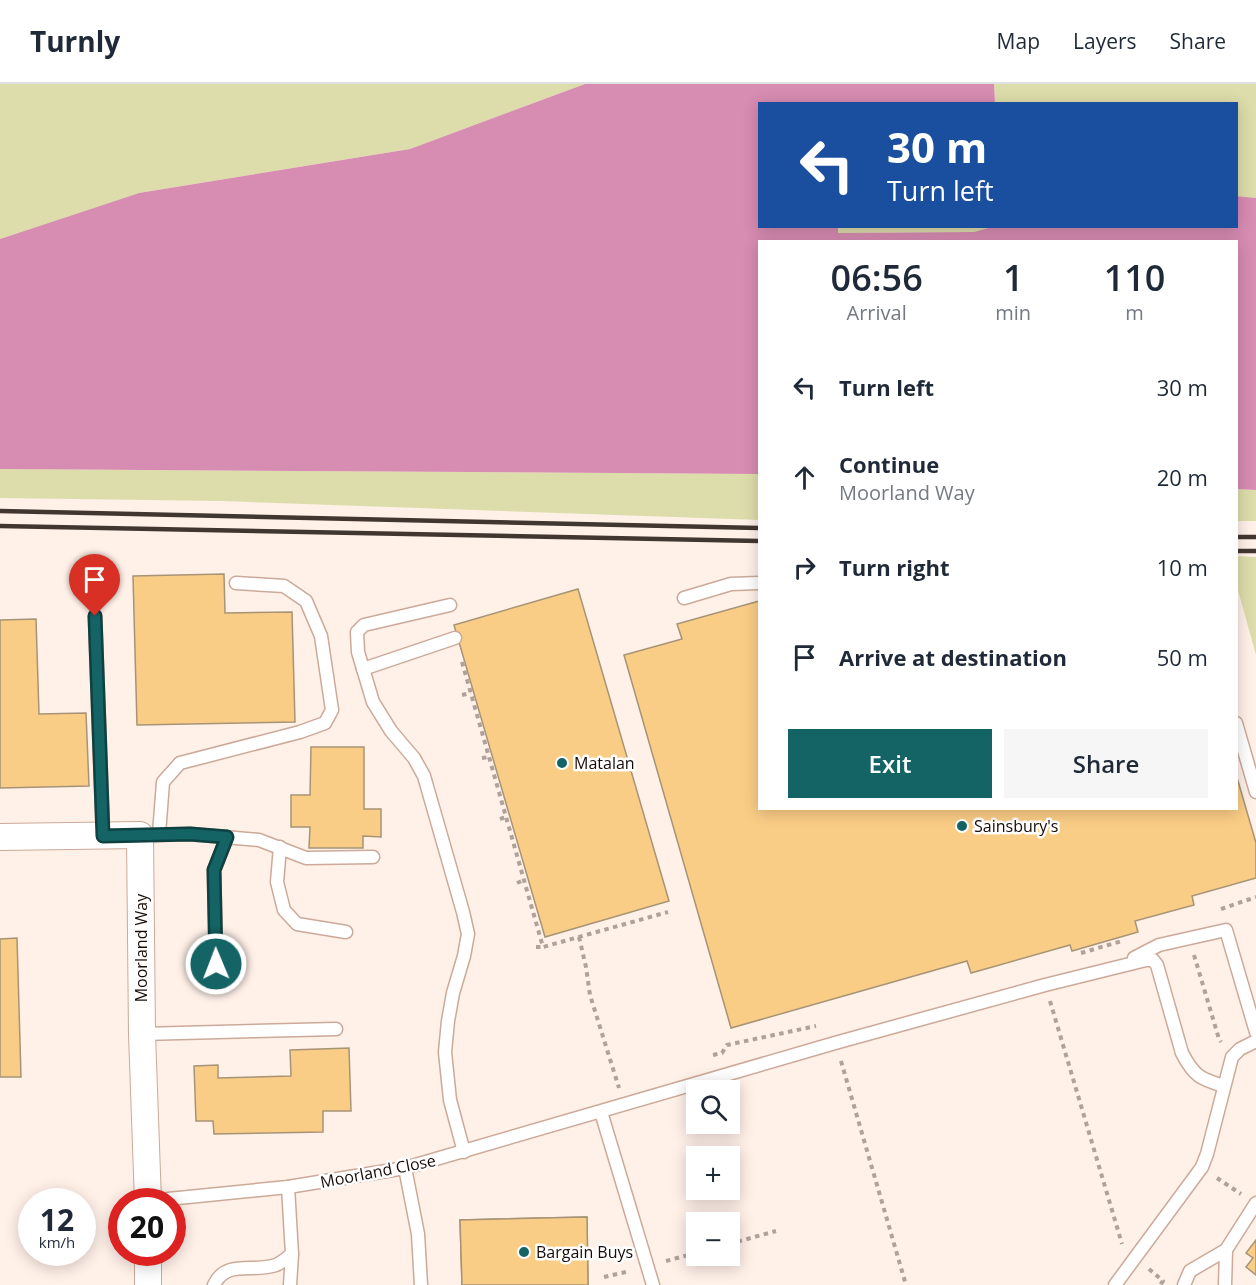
<!DOCTYPE html>
<meta charset="utf-8">
<style>
:root{--surface:#fff;--page:#f6f6f7;--text:#1f2937;--muted:#747a83;--line:#e0e1e3;--accent:#146466}
body{margin:0;font-family:"Open Sans",sans-serif;background:var(--page);color:var(--text);height:100vh;display:flex;flex-direction:column;font-size:22px;white-space:nowrap}
*{box-sizing:border-box;margin:0}
p{font-size:20px;color:var(--muted)}
.icon{flex:none;width:33px;height:33px;fill:none;stroke:currentColor;stroke-width:2;stroke-linecap:round;stroke-linejoin:round}
.map{position:relative;flex:1;overflow:hidden}
.details{position:absolute;left:758px;top:156px;width:480px;height:570px;display:flex;flex-direction:column;background:var(--surface);border-radius:0px;box-shadow:0 3px 15px #0003}
.details>*{flex:none}
.hud{position:absolute;left:758px;top:18px;width:480px;height:126px;border-radius:0px;box-shadow:0 3px 15px #0003;background:#1a4fa0;color:#fff;overflow:hidden}
.controls{position:absolute;left:686px;top:996px;display:grid;gap:12px}
.controls a{display:grid;place-items:center;width:54px;height:54px;border-radius:0px;background:var(--surface);box-shadow:0 3px 15px #0003;font-size:30px}
.speed{position:absolute;left:18px;top:1104px;display:flex;gap:12px;font-size:30px;font-weight:700;text-align:center}
.speed>*{display:grid;place-content:center;width:78px;height:78px;border-radius:50%;background:var(--surface);box-shadow:0 3px 15px #0003;line-height:1}
.speed small{font-size:15px;font-weight:400}
.speed .limit{border:9px solid #d22;background:#fff;color:#111}
.pin{position:absolute;display:grid;place-items:center;width:51px;height:51px;color:#fff;margin:-62px -26px;border-radius:50% 50% 50% 0;rotate:-45deg;box-shadow:0 0 6px #0007}
.pin .icon{rotate:45deg}
.me{position:absolute;width:66px;margin:-33px;rotate:359deg;stroke-linejoin:round;filter:drop-shadow(0 0 4px #0008)}
.turn{display:flex;align-items:center;gap:21px;height:126px;padding:0 30px;font-size:27px}
.turn .icon{width:78px;height:78px;stroke-width:2.5}
.turn b{display:block;font-size:42px;line-height:51px}
.eta{display:flex;justify-content:space-evenly;align-items:center;height:102px;text-align:center}
.eta b{font-size:36px;font-weight:600;line-height:42px}
.primary-button{display:flex;gap:12px;margin-top:auto;padding:12px 30px}
.primary-button a{flex:1;height:69px;border-radius:0px;background:var(--accent);color:#fff;font-size:24px;font-weight:600;line-height:69px;text-align:center}
.primary-button a+a{background:var(--page);color:var(--text)}
ul{padding:0;list-style:none}
li{display:flex;align-items:center;gap:18px;height:90px;padding:0 30px}
li div{flex:1}
li b{display:block;font-size:22px}
li em{font-style:normal}
header{display:flex;align-items:center;gap:36px;box-sizing:border-box;height:84px;padding:0 30px;background:var(--surface);border-bottom:2px solid var(--line)}
header strong{font-size:28px}
nav{display:flex;gap:33px;margin-inline-start:auto;font-size:21px}
.map>svg:first-child{display:block}
.green{fill:#ddddab}
.water{fill:#d78cb2}
.building{fill:#facd86;stroke:#a79476;stroke-width:1.5}
.lines{fill:none;stroke-linecap:round;stroke-linejoin:round}
.lane-casing{stroke:#cca998;stroke-width:15}
.street-casing{stroke:#cca998;stroke-width:28}
.path{stroke:#b0a29b;stroke-width:4;stroke-dasharray:4.5 4.5;stroke-linecap:butt}
.lane{stroke:#fff;stroke-width:12}
.street{stroke:#fff;stroke-width:26}
.rail{stroke:#423630;stroke-width:4.5}
.route-casing{stroke:#0d4142;stroke-width:15}
.route{stroke:#146466;stroke-width:10}
.poi-dot{fill:#146466;stroke:#fff;stroke-width:2}
.labels{text-anchor:middle;stroke-width:5;stroke-linejoin:round;paint-order:stroke}
.poi-label{font-size:16px;fill:#170b06;stroke:#fff;text-anchor:start}
.street-label{font-size:16px;fill:#170b06;stroke:#fff}
</style>
<header>
<strong>Turnly</strong>
<nav><a>Map</a><a>Layers</a><a>Share</a></nav>
</header>
<div class="map">
<svg width="1256" height="1201" viewBox="0 0 1256 1201">
<rect width="100%" height="100%" fill="#fff0e8"/>
<!-- green -->
<g class="green">
<polygon points="0,0 585,0 410,65 139,109 0,155"/>
<polygon points="994,0 1256,0 1256,114 1236,112 1236,20 995,19"/>
<polygon points="838,142 996,143 974,148 837,149"/>
<polygon points="0,385 759,390 759,436 221,417 0,414"/>
<polygon points="1236,405 1256,406 1256,437 1236,437"/>
<polygon points="1236,472 1256,473 1256,571 1236,499"/>
</g>
<!-- water -->
<polygon class="water" points="585,0 994,0 995,19 759,20 759,142 838,143 838,149 974,148 996,142 1236,142 1236,112 1256,114 1256,406 1236,405 1236,158 759,158 759,390 0,385 0,155 139,109 410,65"/>
<!-- building -->
<g class="building">
<polygon points="224,490 225,529 292,528 295,638 137,641 133,492"/>
<polygon points="578,505 669,817 545,853 454,541"/>
<polygon points="759,517 759,724 1236,724 1236,690 1256,759 1256,794 1192,812 1194,821 1135,837 1138,848 1072,867 1070,861 971,889 967,877 731,944 624,571 682,555 677,540"/>
<polygon points="36,535 39,630 86,629 89,702 0,704 0,536"/>
<polygon points="311,663 364,663 364,725 381,725 381,753 363,752 363,764 309,764 310,743 291,743 291,711 310,711"/>
<polygon points="17,854 21,993 0,993 0,855"/>
<polygon points="349,964 351,1027 323,1027 323,1048 214,1050 213,1037 196,1037 194,982 218,981 218,994 291,992 290,966"/>
<polygon points="587,1133 588,1201 462,1201 460,1136"/>
<polygon points="587,1133 588,1201 462,1201 460,1136"/>
<polygon points="1256,1156 1256,1191 1246,1183 1253,1174 1246,1169"/>
</g>
<g class="lines">
<!-- lane casing -->
<g class="lane-casing">
<g id="lane">
<polyline points="684,514 731,500 759,499"/>
<polyline points="450,521 364,541 357,548 358,568 373,618 391,647 414,674 424,692 463,828 468,850 464,872 453,909 448,937 445,968 450,1016 464,1068"/>
<polyline points="95,532 103,751"/>
<polyline points="363,585 455,554"/>
<polyline points="1236,639 1256,708"/>
<polyline points="159,750 163,698 180,679 300,648 325,639 332,626 321,552 306,517 284,502 236,499"/>
<polyline points="153,751 190,750 259,756 306,774 373,773"/>
<polyline points="280,763 277,798 284,826 297,840 346,848"/>
<polyline points="1134,874 1159,861 1226,846 1256,948"/>
<polyline points="216,880 214,786 227,753"/>
<polyline points="142,950 336,945"/>
<polyline points="601,1028 653,1201"/>
<polyline points="405,1084 418,1150 421,1201"/>
<polyline points="288,1103 292,1170 290,1201"/>
<path d="M148 1117 288 1103 405 1084 835 959 1045 901 1146 876H1153L1157 881 1182 969C1194 992 1200 995 1224 1002"/>
<path d="M214 1201C226 1175 253 1189 276 1181 281 1179 287 1174 292 1170"/>
<polyline points="1115,1201 1202,1083 1207,1070 1232,973 1240,965 1256,957"/>
<polyline points="1184,1201 1190,1187 1226,1166 1256,1119"/>
<polyline points="1225,1201 1226,1166"/>
</g>
</g>
<!-- street casing -->
<g class="street-casing">
<g id="street">
<polyline points="0,753 140,751 142,950 148,1118"/>
<polyline points="148,1168 148,1201"/>
</g>
</g>
<!-- path -->
<g class="path">
<polyline points="462,578 543,863 668,828"/>
<polyline points="462,611 471,609"/>
<polyline points="482,674 489,673"/>
<polyline points="500,735 506,733"/>
<polyline points="517,799 524,796"/>
<polyline points="1221,825 1256,813"/>
<polyline points="579,853 586,883 590,911 619,1004"/>
<polyline points="536,863 543,863"/>
<polyline points="1081,869 1122,857"/>
<polyline points="1194,871 1219,955 1221,958"/>
<polyline points="1050,917 1122,1160"/>
<polyline points="713,971 722,969 727,961 816,942"/>
<polyline points="841,977 906,1201"/>
<polyline points="1217,1094 1241,1110"/>
<polyline points="729,1160 776,1147"/>
<polyline points="666,1177 696,1169"/>
<polyline points="1149,1185 1163,1197 1160,1201"/>
<polyline points="604,1193 630,1187"/>
</g>
<!-- lane -->
<use href="#lane" class="lane"/>
<!-- street -->
<use href="#street" class="street"/>
<!-- rail -->
<g class="rail">
<polyline points="0,427 759,444"/>
<polyline points="0,442 759,457"/>
<polyline points="1236,453 1256,453"/>
<polyline points="1236,467 1256,467"/>
</g>
</g>
<g class="lines">
<!-- route casing -->
<g class="route-casing">
<polyline id="route" points="95,532 103,752 190,750 227,753 214,786 216,880"/>
</g>
<!-- route -->
<use href="#route" class="route"/>
</g>
<!-- markers -->
<g class="poi-dot">
<circle cx="562" cy="679" r="6"/>
<circle cx="962" cy="742" r="6"/>
<circle cx="524" cy="1168" r="6"/>
</g>
<g class="labels">
<!-- poi labels -->
<g class="poi-label">
<text x="574" y="685">Matalan</text>
<text x="974" y="748">Sainsbury's</text>
<text x="536" y="1174">Bargain Buys</text>
</g>
<!-- street labels -->
<g class="street-label">
<text transform="translate(141 864) rotate(-90)" y="6">Moorland Way</text>
<text transform="translate(378 1087) rotate(-11)" y="6">Moorland Close</text>
</g>
</g>
</svg>
<div class="controls">
<a><svg class="icon" aria-label="search" viewBox="0 0 24 24"><circle cx="10" cy="10" r="6"/><path d="M15 15l6 6"/></svg></a>
<a>+</a>
<a>−</a>
</div>
<div class="speed"><div>12<small>km/h</small></div><div class="limit">20</div></div>
<div class="pin" style="left:95px;top:532px;background:#d93025"><svg class="icon" aria-label="arrive" viewBox="0 0 24 24"><path d="M6 21V4h12l-3 4 3 4H6"/></svg></div>
<svg class="me" style="left:216px;top:880px" viewBox="-20 -20 40 40"><circle r="17" fill="#146466" stroke="#fff" stroke-width="3"/><path d="M0-11L8 9 0 5-8 9z" fill="#fff"/></svg>
<div class="hud">
<div class="turn"><svg class="icon" aria-label="left" viewBox="0 0 24 24"><path d="M17 20v-9H6M10 6l-5 5 5 5"/></svg><div><b>30 m</b>Turn left</div></div>
</div>
<section class="details">
<div class="eta">
<div><b>06:56</b><p>Arrival</p></div>
<div><b>1</b><p>min</p></div>
<div><b>110</b><p>m</p></div>
</div>
<ul>
<li><svg class="icon" aria-label="left" viewBox="0 0 24 24"><path d="M17 20v-9H6M10 6l-5 5 5 5"/></svg><div><b>Turn left</b></div><em>30 m</em></li>
<li><svg class="icon" aria-label="ahead" viewBox="0 0 24 24"><path d="M12 20V5M6 11l6-6 6 6"/></svg><div><b>Continue</b><p>Moorland Way</p></div><em>20 m</em></li>
<li><svg class="icon" aria-label="right" viewBox="0 0 24 24"><path d="M7 20v-9h11M14 6l5 5-5 5"/></svg><div><b>Turn right</b></div><em>10 m</em></li>
<li><svg class="icon" aria-label="arrive" viewBox="0 0 24 24"><path d="M6 21V4h12l-3 4 3 4H6"/></svg><div><b>Arrive at destination</b></div><em>50 m</em></li>
</ul>
<div class="primary-button"><a>Exit</a><a>Share</a></div>
</section>
</div>
